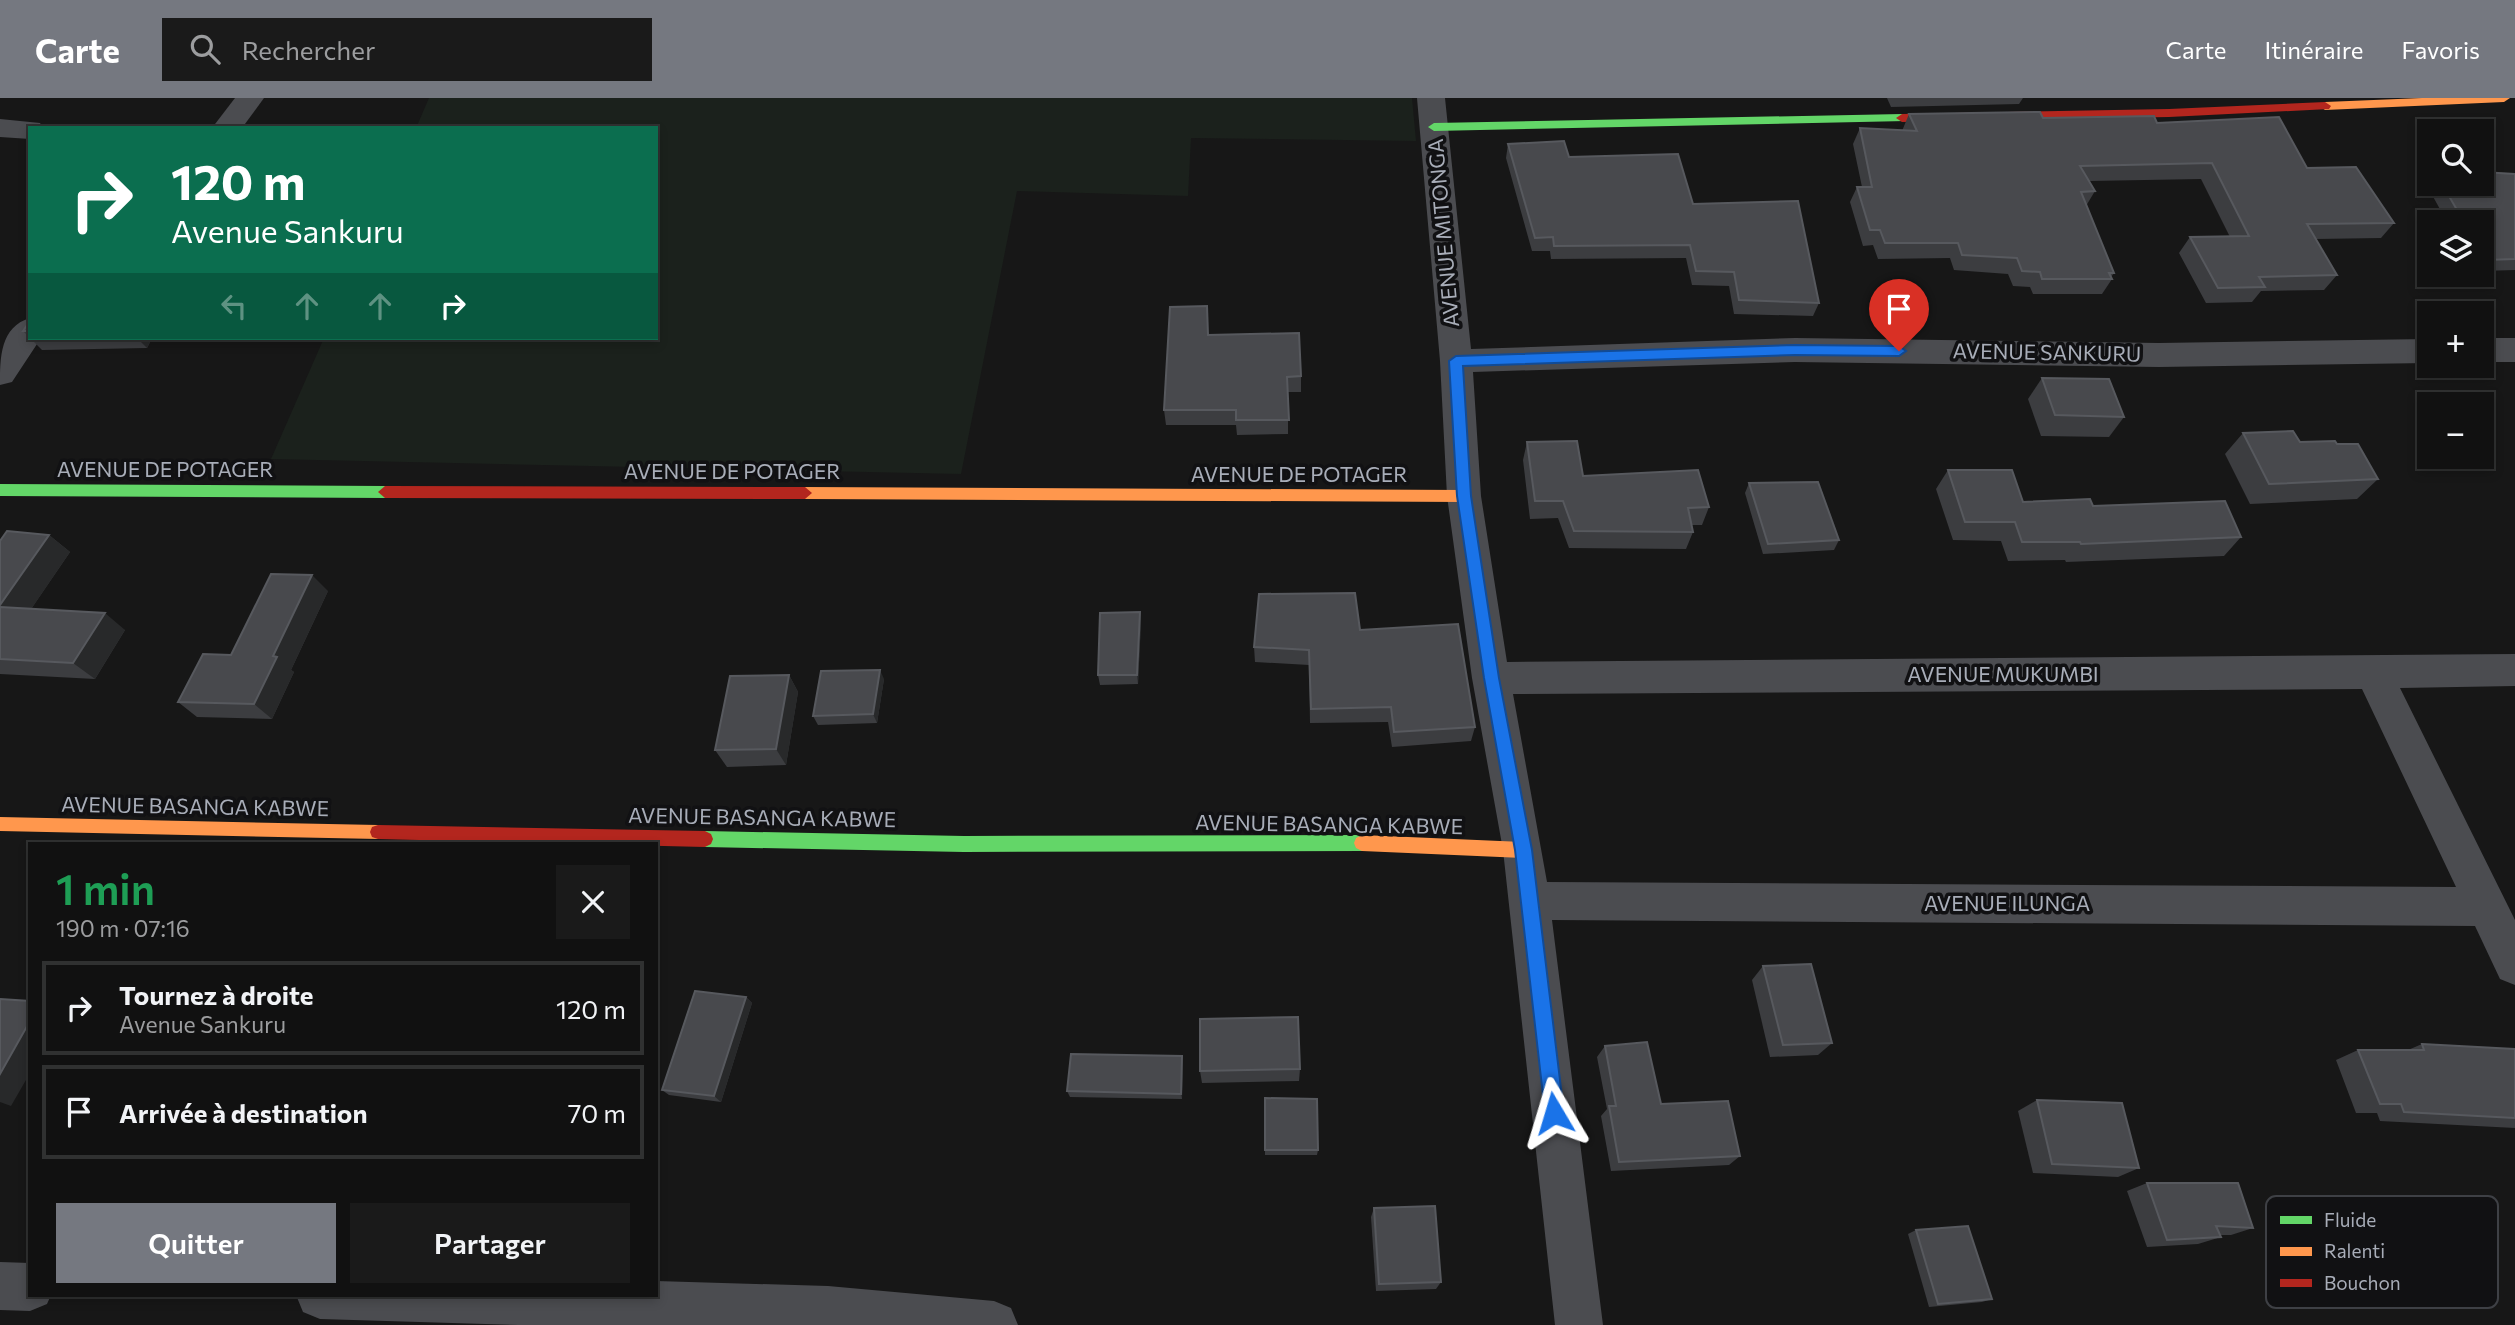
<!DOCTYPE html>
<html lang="fr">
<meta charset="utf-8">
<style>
:root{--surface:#111;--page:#1a1a1a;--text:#f1f3f6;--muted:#9c9d9f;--line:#303131;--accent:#757880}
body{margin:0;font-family:Commissioner,sans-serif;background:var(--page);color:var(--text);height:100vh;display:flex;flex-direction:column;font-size:26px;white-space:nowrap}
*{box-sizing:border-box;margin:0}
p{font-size:23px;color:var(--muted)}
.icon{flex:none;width:38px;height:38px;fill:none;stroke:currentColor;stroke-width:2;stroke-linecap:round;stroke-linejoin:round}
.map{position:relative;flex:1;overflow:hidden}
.details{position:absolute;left:28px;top:744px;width:630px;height:455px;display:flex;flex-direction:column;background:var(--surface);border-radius:0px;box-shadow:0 4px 10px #0003,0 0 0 2px var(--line)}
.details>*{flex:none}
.banner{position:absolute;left:28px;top:28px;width:630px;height:214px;border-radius:0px;box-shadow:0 4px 10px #0003,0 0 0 2px var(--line);background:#0b6e4f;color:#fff;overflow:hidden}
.fabs{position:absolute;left:2417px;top:21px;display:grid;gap:14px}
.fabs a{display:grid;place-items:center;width:77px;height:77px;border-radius:0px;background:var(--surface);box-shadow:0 4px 10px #0003,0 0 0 2px var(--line);font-size:35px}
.pin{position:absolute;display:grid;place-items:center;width:60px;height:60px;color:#fff;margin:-72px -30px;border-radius:50% 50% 50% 0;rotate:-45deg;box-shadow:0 0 7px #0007}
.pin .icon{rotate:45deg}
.me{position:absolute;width:77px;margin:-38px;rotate:353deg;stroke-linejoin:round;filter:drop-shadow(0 0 5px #0008)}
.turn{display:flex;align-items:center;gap:24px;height:147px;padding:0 28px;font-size:32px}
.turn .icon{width:91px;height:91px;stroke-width:2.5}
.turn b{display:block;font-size:49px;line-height:60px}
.lanes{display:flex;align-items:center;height:66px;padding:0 28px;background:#0003;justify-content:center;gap:35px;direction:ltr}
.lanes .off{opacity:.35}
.round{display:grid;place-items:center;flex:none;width:74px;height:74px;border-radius:0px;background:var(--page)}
.overview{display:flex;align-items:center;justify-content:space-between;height:119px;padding:0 28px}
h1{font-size:42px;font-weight:600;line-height:52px;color:#1e9e55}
.primary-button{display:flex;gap:14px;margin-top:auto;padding:14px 28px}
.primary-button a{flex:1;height:80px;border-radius:0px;background:var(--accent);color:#fff;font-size:28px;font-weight:600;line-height:80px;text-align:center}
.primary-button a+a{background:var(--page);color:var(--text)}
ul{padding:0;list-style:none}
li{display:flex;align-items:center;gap:21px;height:94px;margin:0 14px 10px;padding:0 14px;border:4px solid var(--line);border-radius:0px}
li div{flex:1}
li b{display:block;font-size:26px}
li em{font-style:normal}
header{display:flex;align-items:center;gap:42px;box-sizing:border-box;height:98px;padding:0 35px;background:var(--accent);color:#fff}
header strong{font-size:33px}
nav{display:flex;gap:38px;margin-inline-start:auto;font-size:24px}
.search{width:490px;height:63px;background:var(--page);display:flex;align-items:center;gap:18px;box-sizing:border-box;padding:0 24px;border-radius:0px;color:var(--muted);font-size:26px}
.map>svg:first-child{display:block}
.green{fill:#1b211c}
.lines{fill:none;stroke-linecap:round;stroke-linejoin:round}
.street{fill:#4b4c50;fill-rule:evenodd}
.fast{fill:#63d668;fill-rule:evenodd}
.slow{fill:#ff974d;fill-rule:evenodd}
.jam{fill:#b3261e;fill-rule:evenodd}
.wall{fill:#3c3d40}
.shaded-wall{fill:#28292a}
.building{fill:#48494d;stroke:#57595e;stroke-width:2}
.route{fill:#1a73e8;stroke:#114b97;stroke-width:2}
.labels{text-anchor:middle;stroke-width:7;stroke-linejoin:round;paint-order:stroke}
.street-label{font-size:21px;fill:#a8adb8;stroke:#111113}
.key{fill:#111113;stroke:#3e4045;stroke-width:2}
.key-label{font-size:19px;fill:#a8adb8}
</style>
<header>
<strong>Carte</strong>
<div class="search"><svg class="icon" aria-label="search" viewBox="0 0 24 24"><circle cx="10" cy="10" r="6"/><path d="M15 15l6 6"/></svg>Rechercher</div>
<nav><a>Carte</a><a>Itinéraire</a><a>Favoris</a></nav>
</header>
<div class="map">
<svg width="2515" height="1227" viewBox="0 0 2515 1227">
<rect width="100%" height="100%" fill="#171717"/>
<!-- green -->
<polygon class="green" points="429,0 1412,0 1416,43 1191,40 1188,98 1017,93 961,376 271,361 324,240 656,240 656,30 416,30"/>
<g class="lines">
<!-- street -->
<g class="street">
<polygon points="235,0 264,0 242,30 212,30"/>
<path d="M1417 0H1445L1471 251 1795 240 2159 245 2429 241V265L2159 269 1795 264 1473 274 1481 398 1507 564 2515 556V588L2400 590 2515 822V887L2500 881 2475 828 1552 822 1603 1227H1555L1503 752 1472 580 1447 398 1440 263ZM2362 591 2456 789 1547 784 1513 596Z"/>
<polygon points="0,21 40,25 43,30 30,30 30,41 0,39"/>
<path d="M30 220V240H41L12 284 0 287C0 260 0 229 30 220Z"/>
<rect x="2482" y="240" width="33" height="24"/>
<polygon points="0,1164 30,1165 30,1197 51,1197 47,1206 30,1213 0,1212"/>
<polygon points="656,1183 828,1188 994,1203 1011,1210 1018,1227 519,1227 320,1221 303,1214 296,1197 656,1197"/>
</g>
<!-- fast -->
<g class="fast">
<polygon points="1902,16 1908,20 1906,23 1434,33 1428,29 1434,25"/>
<polygon points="0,386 385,388 392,394 385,400 0,398"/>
<polygon points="705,733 964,738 1362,737 1368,740 1370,745 1368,750 1362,753 964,754 705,749 699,746 697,741 699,736"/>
</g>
<!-- slow -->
<g class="slow">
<polygon points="2422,0 2510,0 2504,4 2325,12 2319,8 2325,4"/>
<polygon points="805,389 1464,392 1471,398 1464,404 805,401 798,395"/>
<polygon points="0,719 378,727 384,729 386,734 384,739 378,741 0,733"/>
<polygon points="1362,737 1523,744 1529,747 1531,752 1529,757 1523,760 1362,753 1356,750 1354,745 1356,740"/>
</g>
<!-- jam -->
<g class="jam">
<polygon points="2325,4 2331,8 2329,11 2169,19 1902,24 1896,20 1902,16 2169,11"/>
<polygon points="385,388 805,389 812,395 805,401 385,400 378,394"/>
<polygon points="378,727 705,733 711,736 713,741 711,746 705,749 378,741 372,739 370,734 372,729"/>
</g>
</g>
<!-- wall -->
<g class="wall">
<polygon points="1887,0 2023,0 2019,6 1891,9"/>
<polygon points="1909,16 2157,25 2307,70 2394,125 2381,140 2316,141 2337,177 2324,192 2261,193 2252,204 2206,205 2179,155 2190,139 2230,139 2201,81 2089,83 2095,93 2086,108 2114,175 2111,179 2112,181 2102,196 2033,196 2030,189 2013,188 2008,176 1954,172 1950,160 1878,161 1873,147 1863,148 1850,104 1857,89 1862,89 1853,46 1860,30 1902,33"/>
<polygon points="1508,46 1569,59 1693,106 1819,205 1813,218 1734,216 1729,188 1692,187 1686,160 1551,161 1550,153 1532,153 1506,60"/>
<polygon points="2515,76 2515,172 2482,173 2482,124 2447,124 2425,84 2429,79 2429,86 2482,86"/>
<polygon points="30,223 30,240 23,233"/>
<polygon points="1208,237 1301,278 1301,294 1288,294 1288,336 1237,337 1236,327 1166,327 1164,312"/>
<polygon points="30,240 152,240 147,250 42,252"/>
<polygon points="2042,280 2124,319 2109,339 2041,338 2028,301"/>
<polygon points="2243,335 2300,344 2378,381 2357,401 2250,406 2225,356"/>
<polygon points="1527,344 1583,378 1709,409 1702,427 1692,427 1693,434 1686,451 1569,450 1558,420 1530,421 1523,362"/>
<polygon points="1948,372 2023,404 2093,408 2241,439 2224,458 2066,464 2065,462 2008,463 2001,443 1953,442 1936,391"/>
<polygon points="1749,385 1839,442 1834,452 1763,456 1745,395"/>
<polygon points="49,437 70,454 31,511 125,532 95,581 0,576 0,443"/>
<polygon points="328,493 291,572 294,574 272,621 197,619 178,604 231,557"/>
<polygon points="1140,514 1141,524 1138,586 1100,587 1098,577"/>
<polygon points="1360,532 1475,629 1471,643 1392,649 1388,624 1310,625 1309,567 1255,564 1254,549"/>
<polygon points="789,577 798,594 786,667 727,669 715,652"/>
<polygon points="884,581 877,625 818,627 813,618"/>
<polygon points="1763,868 1832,945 1818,957 1770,959 1752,882"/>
<polygon points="746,899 752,905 721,1004 669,997 662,992"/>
<polygon points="2422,946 2515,951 2515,1030 2380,1023 2377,1015 2356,1015 2336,962 2358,952 2408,952"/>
<polygon points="1605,948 1661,1006 1740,1058 1729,1067 1611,1073 1601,1018 1607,1011 1597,959"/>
<polygon points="1183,964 1182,1001 1070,999 1067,993"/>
<polygon points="1300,971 1299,983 1202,985 1200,973"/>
<polygon points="1265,1000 1318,1052 1317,1057 1265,1057"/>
<polygon points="2037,1002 2139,1070 2118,1079 2033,1075 2018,1013"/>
<polygon points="2147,1085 2253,1130 2231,1137 2220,1137 2221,1139 2198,1146 2147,1149 2127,1093"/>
<polygon points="1374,1110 1441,1184 1436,1191 1376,1193 1371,1119"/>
<polygon points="1916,1132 1992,1201 1982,1204 1929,1209 1908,1136"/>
</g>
<!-- shaded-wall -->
<g class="shaded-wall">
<polygon points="137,240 152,240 147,250"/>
<polygon points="49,437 70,454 21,526 0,510 0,507"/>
<polygon points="312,477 328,493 291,572 294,574 272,621 254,606 273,558"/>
<polygon points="1140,514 1141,524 1138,586 1137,577"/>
<polygon points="105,515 125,532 95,581 73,565"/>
<polygon points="880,572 884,581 877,625 873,616"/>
<polygon points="789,577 798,594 786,667 776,651"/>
<polygon points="746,899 752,905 721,1004 714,998"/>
<polygon points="30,923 30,975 11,1008 0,1004 0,976"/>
<polygon points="1182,958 1183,964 1182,1001 1181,996"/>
</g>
<!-- building -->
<g class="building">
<polygon points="2040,14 2043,20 2154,18 2157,25 2279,19 2307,70 2356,69 2394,125 2307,126 2337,177 2259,179 2265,189 2218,190 2190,139 2249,138 2212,65 2080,68 2095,93 2081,94 2114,175 2109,175 2112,181 2042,181 2040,174 2022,173 2017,160 1962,157 1958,145 1885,145 1880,132 1870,132 1857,89 1872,89 1860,30 1917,33 1909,16"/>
<polygon points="1564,43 1569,59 1678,56 1693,106 1798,103 1819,205 1739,202 1734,174 1696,173 1690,147 1554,148 1553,139 1535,140 1508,46"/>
<polygon points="2482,74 2515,76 2515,161 2486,162 2482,155 2482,124 2464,124 2442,86 2482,86"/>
<polygon points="1207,208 1208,237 1299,235 1301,278 1287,279 1289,322 1236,322 1236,312 1164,312 1170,209"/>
<polygon points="30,223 30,233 23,233"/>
<polygon points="2042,280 2109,281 2124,319 2055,317"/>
<polygon points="2293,333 2300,344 2335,343 2337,346 2358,346 2378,381 2269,386 2243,335"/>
<polygon points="1577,343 1583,378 1698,372 1709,409 1688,410 1693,434 1574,433 1563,403 1535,403 1527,344"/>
<polygon points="1948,372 2012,372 2023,404 2090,401 2093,408 2225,403 2241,439 2081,446 2080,444 2022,444 2015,424 1965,424"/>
<polygon points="1818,384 1839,442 1768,446 1749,385"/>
<polygon points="7,433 49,437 0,507 0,443"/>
<polygon points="271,476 312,477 273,558 277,559 254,606 178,604 203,556 231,557"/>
<polygon points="1355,495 1360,532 1458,526 1475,629 1394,634 1391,609 1311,611 1309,552 1254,549 1259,496"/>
<polygon points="0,509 105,515 73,565 0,561"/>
<polygon points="1140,514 1137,577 1098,577 1100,515"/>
<polygon points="880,572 873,616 813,618 821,573"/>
<polygon points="789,577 776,651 715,652 730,578"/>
<polygon points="1811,866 1832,945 1783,947 1763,868"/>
<polygon points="695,893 746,899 714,998 662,992"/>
<polygon points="0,901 30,903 30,923 0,976"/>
<polygon points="1298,919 1300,971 1200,973 1200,921"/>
<polygon points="1647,944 1661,1006 1728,1003 1740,1058 1619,1064 1609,1008 1616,1008 1605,948"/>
<polygon points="2422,946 2515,951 2515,1020 2404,1014 2401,1006 2380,1006 2358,952 2424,952"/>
<polygon points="1071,956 1182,958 1181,996 1067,993"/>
<polygon points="1265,1000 1317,1001 1318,1052 1265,1052"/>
<polygon points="2037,1002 2122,1005 2139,1070 2052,1066"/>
<polygon points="2147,1085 2238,1085 2253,1130 2216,1128 2221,1139 2167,1142"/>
<polygon points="1435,1108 1441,1184 1379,1186 1374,1110"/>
<polygon points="1968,1128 1992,1201 1938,1206 1916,1132"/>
</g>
<!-- route -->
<polygon class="route" points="1795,247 1899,248 1906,253 1899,258 1795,257 1463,268 1471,398 1499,580 1532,752 1564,1015 1561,1021 1554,1024 1548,1021 1545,1015 1515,752 1484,580 1457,398 1449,263 1456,258"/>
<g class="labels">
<!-- street labels -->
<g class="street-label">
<text transform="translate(1444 135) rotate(-95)" y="7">AVENUE MITONGA</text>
<text transform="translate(2047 255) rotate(1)" y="7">AVENUE SANKURU</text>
<text x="165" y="379">AVENUE DE POTAGER</text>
<text x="732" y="381">AVENUE DE POTAGER</text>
<text x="1299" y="384">AVENUE DE POTAGER</text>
<text x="2003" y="584">AVENUE MUKUMBI</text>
<text transform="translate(195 709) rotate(1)" y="7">AVENUE BASANGA KABWE</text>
<text transform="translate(762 720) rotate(1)" y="7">AVENUE BASANGA KABWE</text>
<text transform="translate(1329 727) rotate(1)" y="7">AVENUE BASANGA KABWE</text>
<text x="2007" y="813">AVENUE ILUNGA</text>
</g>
</g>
<!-- legend -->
<rect x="2266" y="1098" width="232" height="112" rx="10" class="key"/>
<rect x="2280" y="1118" width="32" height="8" fill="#63d668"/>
<rect x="2280" y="1149" width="32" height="9" fill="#ff974d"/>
<rect x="2280" y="1181" width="32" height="8" fill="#b3261e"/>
<g class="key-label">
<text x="2324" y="1129">Fluide</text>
<text x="2324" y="1160">Ralenti</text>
<text x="2324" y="1192">Bouchon</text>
</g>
</svg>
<div class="fabs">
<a><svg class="icon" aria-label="search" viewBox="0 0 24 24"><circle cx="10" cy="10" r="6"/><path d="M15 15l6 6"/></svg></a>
<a><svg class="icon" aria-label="layers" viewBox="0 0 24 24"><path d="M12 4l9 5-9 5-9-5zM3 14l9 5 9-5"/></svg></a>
<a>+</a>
<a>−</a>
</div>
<div class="pin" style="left:1899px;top:253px;background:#d93025"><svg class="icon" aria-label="arrive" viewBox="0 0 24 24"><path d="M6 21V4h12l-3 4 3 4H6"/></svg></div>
<svg class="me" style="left:1554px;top:1015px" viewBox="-20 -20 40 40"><path d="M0-17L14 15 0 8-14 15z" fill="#1a73e8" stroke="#fff" stroke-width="4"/></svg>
<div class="banner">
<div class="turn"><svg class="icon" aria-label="right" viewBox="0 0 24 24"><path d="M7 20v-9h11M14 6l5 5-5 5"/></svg><div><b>120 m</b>Avenue Sankuru</div></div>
<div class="lanes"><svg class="icon off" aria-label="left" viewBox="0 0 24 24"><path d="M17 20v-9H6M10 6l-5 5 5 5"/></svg><svg class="icon off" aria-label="ahead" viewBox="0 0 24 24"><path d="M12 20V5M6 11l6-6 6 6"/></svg><svg class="icon off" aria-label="ahead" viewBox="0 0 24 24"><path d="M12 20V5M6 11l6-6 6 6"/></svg><svg class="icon" aria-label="right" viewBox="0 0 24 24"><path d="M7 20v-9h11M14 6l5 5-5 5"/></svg></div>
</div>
<section class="details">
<div class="overview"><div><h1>1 min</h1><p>190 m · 07:16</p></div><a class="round"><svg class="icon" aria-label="close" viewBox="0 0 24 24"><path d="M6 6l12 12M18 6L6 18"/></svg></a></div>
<ul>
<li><svg class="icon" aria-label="right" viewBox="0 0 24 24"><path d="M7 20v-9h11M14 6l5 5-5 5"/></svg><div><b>Tournez à droite</b><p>Avenue Sankuru</p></div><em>120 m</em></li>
<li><svg class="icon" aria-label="arrive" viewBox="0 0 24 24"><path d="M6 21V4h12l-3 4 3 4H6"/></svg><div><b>Arrivée à destination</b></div><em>70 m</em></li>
</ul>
<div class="primary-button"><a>Quitter</a><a>Partager</a></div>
</section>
</div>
